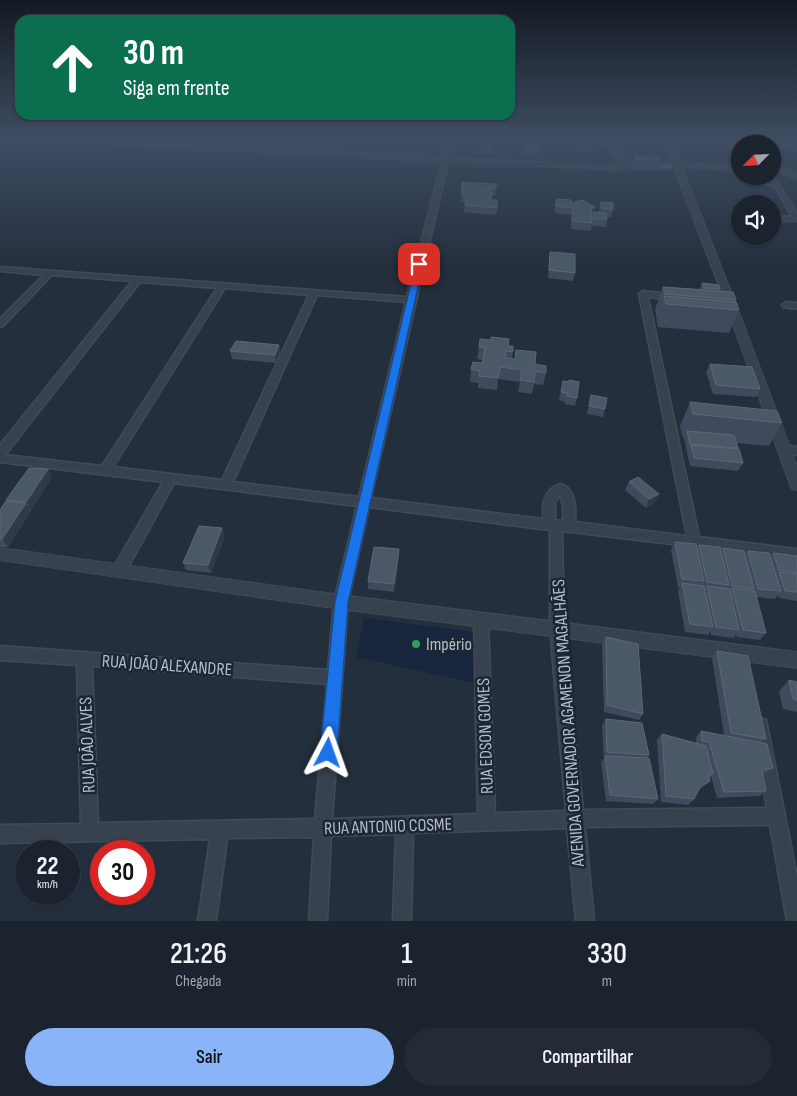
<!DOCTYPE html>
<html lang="pt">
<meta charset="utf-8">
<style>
:root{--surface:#1b232e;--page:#242b36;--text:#f1f3f6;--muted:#a0a4aa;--line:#39404a;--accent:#8ab4f8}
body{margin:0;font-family:"Sofia Sans Condensed",sans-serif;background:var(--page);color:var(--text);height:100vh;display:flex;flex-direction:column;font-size:19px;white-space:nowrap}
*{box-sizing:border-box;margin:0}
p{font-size:16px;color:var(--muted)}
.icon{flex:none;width:28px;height:28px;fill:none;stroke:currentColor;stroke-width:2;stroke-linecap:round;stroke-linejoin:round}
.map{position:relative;height:921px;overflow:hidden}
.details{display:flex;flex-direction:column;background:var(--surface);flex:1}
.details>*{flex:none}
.banner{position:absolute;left:15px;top:15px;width:500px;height:105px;border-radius:15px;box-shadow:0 1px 4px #0004,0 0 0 1px var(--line);background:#0b6e4f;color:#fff;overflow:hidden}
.needle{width:32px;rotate:246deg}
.buttons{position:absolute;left:731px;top:135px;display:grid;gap:10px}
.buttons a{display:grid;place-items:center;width:50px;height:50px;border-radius:50%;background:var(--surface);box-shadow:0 1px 4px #0004,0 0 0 1px var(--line);font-size:25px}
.speed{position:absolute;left:15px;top:840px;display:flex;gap:10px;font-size:25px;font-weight:700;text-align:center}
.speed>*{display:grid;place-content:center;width:65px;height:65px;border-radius:50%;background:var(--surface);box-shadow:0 1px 4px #0004,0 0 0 1px var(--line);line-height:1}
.speed small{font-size:12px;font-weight:400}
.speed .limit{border:8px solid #d22;background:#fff;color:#111}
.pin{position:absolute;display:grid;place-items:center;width:42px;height:42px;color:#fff;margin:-21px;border-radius:10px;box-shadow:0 2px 8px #0006}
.me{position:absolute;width:55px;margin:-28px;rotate:4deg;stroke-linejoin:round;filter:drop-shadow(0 0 4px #0008)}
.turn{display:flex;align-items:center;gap:18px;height:105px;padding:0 25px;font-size:22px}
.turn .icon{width:65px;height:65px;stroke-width:2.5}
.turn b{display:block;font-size:35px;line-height:42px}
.eta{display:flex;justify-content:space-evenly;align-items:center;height:85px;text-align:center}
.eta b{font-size:30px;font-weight:600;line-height:35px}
.button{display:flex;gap:10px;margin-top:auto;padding:10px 25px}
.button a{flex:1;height:58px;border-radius:30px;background:var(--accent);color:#111;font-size:20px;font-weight:600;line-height:58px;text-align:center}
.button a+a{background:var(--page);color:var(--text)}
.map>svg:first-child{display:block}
.water{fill:#17263c}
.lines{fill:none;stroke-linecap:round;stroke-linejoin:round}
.minor-casing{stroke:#414a57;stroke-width:3}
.tertiary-casing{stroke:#414a57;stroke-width:2}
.minor{fill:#38414e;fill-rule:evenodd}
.tertiary{fill:#38414e;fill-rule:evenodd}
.wall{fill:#3f4b5c}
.shaded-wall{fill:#2f3b4b}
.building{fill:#4b5868;stroke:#5c6777}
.route{fill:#1a73e8;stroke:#114b97}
.leisure-dot{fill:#2e9e5b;stroke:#1d2633;stroke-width:2}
.labels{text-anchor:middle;stroke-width:5;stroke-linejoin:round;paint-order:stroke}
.near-poi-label{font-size:18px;fill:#b4bcc9;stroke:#1d2633;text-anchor:start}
.near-street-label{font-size:18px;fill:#b4bcc9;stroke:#1d2633}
</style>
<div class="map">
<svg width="797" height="921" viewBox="0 0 797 921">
<rect width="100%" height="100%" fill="#242f3e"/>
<!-- water -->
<polygon class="water" points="364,618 474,632 474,683 356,657"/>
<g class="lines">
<!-- minor casing -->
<g class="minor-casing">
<g id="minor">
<path d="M57 139H95L442 157 447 139H453L449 158 624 167 607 144 561 141 558 139H610L632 169 631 170 448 161 371 498 543 519C542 503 544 489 561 484 576 489 576 509 575 522L687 536 639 294 643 291 678 295V299L675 300 648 297 699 537 797 549V559L562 531 564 629 583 810 767 808 752 726 754 720 760 718 766 720 797 877V921H787L770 825 585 827 594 921H576L567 828 413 833 411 921H393L396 834 331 836 327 921H309L314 837 227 838 216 921H198L210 839 0 843V825L81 824 77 665 0 660V646L328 670 334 602 357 506 174 483 124 575 119 576 114 575 112 571 114 567 163 482 0 462V445L132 281 52 275 3 326 0 327V319L44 275 0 271V267L407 297 442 161 60 141ZM140 282 217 288 102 466 5 455ZM225 288 309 295 222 480 113 467ZM317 295 406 302 359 497 233 482ZM560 494 563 506V521L555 520V503ZM369 507 550 530V629L566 811 495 813 488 620 486 616 481 614 476 616 474 620 478 814 332 819 348 602ZM92 666 327 684 315 819 98 823Z"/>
<polygon points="749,139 779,139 797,145 797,149 778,143"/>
<polygon points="667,163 724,165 740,170 740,174 723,169 665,166 664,165"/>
<polygon points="772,165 797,174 797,178 772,169"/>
<polygon points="772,174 797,213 797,221 772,220 772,216 792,217 776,188 748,176 757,176 772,182 769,176 772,176"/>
<polygon points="786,302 797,303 797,309 783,307 782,305"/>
<polygon points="784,445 797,447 797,455 780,452 778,449"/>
</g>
</g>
<!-- tertiary casing -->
<g class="tertiary-casing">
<g id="tertiary">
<polygon points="663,139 671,139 735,302 797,466 797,490 792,489 790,485 725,302"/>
<polygon points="0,548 341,595 797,652 797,668 341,609 0,560"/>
</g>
</g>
<!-- minor -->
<use href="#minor" class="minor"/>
<!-- tertiary -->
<use href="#tertiary" class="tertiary"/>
</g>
<!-- wall -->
<g class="wall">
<polygon points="480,139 492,140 491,155 479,154"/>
<polygon points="579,139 592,139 593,144 592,151 580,151 578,142"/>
<polygon points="526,141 538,150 537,157 525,156 525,148"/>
<polygon points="634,156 661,160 660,164 672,168 671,171 659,170 659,168 658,170 634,170 632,166"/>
<polygon points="462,182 496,184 495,196 491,196 491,200 497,208 496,215 464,212 465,202 461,202 462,194 461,194"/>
<polygon points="601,202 613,210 611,217 607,217 607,219 606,227 592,226 592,224 591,231 571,229 572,215 554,213 555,206 572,203 595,207 593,212 599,212"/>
<polygon points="550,252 575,273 573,281 548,278 549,259"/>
<polygon points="702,283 720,289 720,291 736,300 736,301 739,310 729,333 658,327 655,309 663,287 700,289"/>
<polygon points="279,345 280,353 276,363 232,359 230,351"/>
<polygon points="508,346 513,346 512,359 535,364 546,373 543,385 534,384 532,394 518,392 520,382 498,379 497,390 478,388 478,383 470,382 471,369 482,363 482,360 477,359 479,347"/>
<polygon points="710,364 760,389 756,397 713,394 706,372"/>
<polygon points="563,381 577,398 575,406 565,404 565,402 559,400"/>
<polygon points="591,395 605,409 603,417 587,414"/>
<polygon points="690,402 782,423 769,446 736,443 738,448 737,449 743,463 738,471 690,466 687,453 688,452 687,452 684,438 683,438 680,426"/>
<polygon points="48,469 52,477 31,510 30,510 31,511 8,547 0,547 0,510 7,501 6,500"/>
<polygon points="629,482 655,502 646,508 625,490"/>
<polygon points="225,536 211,573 186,570 183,563"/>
<polygon points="675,542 697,549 699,545 721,551 723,548 745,555 748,551 770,557 773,553 797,556 797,601 779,598 778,595 775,599 756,597 766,633 760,640 737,637 736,634 734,638 711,635 710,631 708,635 685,632 678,591 680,587 678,587 671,550"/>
<polygon points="399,549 399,557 394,592 368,589 368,581"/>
<polygon points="606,637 643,714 639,720 604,712 602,645"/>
<polygon points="717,651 766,739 761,743 773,768 766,774 763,775 766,791 759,796 717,798 711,776 704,787 699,790 694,799 688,805 661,802 657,740 662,734 696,744 696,737 701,731 724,735 712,658"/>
<polygon points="789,680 797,682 797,712 783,709 779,691"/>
<polygon points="606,719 649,755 647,758 658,799 653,804 606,801 601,762 604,758 602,726"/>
</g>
<!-- shaded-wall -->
<g class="shaded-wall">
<polygon points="595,207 593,214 589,216 591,209"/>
<polygon points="279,345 280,353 276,363 275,355"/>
<polygon points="48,469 52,477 31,510 26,502"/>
<polygon points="659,494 655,502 646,508 649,499"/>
<polygon points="26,503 31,511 8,547 2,539"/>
<polygon points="222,528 225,536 211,573 208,565"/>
<polygon points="399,549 399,557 394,592 394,584"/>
<polygon points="710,781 704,787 695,793 700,787"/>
</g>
<!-- building -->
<g class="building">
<polygon points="480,139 492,140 491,148 479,148"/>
<polygon points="580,139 592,139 593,144 581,144"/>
<polygon points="526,141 538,142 538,150 526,150"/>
<polygon points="634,156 659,157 661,160 636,160"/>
<polygon points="660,164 671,164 672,168 660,167"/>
<polygon points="462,182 496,184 496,189 461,187"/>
<polygon points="462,189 491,190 491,200 497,200 497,208 465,205 466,195 462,195"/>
<polygon points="557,199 571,200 572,203 582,200 595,207 591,209 592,223 572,221 573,208 555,206"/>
<polygon points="601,202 613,203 613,210 601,208"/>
<polygon points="593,212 606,213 607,219 594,219"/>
<polygon points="550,252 575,254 575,273 549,270"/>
<polygon points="702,283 719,285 720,289 704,288"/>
<polygon points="663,287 733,292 736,300 665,294"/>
<polygon points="664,296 736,302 739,310 666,304"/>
<polygon points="491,337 509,339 508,346 513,346 513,352 506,351 505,358 515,359 516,350 536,352 535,364 546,366 546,373 535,371 534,382 520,380 522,370 500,367 498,378 479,376 480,371 471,369 473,362 482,363 485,348 479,347 480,339 491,340"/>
<polygon points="236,341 279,345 275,355 230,351"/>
<polygon points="710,364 752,367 760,389 716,385"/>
<polygon points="569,380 579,382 577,398 567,396 567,393 561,392 563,381 569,382"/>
<polygon points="591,395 607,398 605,409 589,406"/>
<polygon points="690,402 777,411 782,423 693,414"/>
<polygon points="687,431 734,435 738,448 690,444"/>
<polygon points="691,445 739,449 743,463 694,458"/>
<polygon points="29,468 48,469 26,502 6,500"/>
<polygon points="638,477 659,494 649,499 629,482"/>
<polygon points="6,501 26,503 2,539 0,539 0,510"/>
<polygon points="199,526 222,528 208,565 183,563"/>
<polygon points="675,542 696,544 704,581 682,579"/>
<polygon points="699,545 720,547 729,585 707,582"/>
<polygon points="374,547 399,549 394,584 368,581"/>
<polygon points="723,548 744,551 754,589 732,586"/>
<polygon points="748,551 769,553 781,591 758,589"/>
<polygon points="773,553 797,556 797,573 779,570"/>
<polygon points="779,572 797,574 797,592 785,591"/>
<polygon points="682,583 704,586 713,627 690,624"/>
<polygon points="707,586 730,589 739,630 716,627"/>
<polygon points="732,588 755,591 766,633 743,630"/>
<polygon points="606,637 638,644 643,714 607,705"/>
<polygon points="717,651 748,656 766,739 731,733"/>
<polygon points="789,680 797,682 797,700 793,699"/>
<polygon points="606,719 642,723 649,755 607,752"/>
<polygon points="701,731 767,744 773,768 762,770 766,791 724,792 709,742 702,741"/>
<polygon points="662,734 706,746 713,774 709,775 710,781 700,787 694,799 666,796"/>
<polygon points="605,756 649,758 658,799 610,795"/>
</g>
<!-- sky -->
<linearGradient id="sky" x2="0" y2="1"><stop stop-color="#141a22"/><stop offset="0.52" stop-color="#3f4d63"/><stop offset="1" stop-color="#3f4d63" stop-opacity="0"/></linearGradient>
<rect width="797" height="268" fill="url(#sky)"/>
<!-- route -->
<polygon class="route" points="416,263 423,264 348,602 337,753 334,758 328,761 323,758 320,753 335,602"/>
<!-- markers -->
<circle class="leisure-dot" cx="416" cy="644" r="5"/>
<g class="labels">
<!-- near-poi labels -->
<g class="near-poi-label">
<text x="426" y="650">Império</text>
</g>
<!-- near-street labels -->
<g class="near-street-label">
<text transform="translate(167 665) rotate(4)" y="6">RUA JOÃO ALEXANDRE</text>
<text transform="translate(568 723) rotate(-94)" y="6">AVENIDA GOVERNADOR AGAMENON MAGALHÃES</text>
<text transform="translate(485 736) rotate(-92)" y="6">RUA EDSON GOMES</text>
<text transform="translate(87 745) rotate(-92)" y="6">RUA JOÃO ALVES</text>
<text transform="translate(388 826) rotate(-2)" y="6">RUA ANTONIO COSME</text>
</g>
</g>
</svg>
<div class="buttons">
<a><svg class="needle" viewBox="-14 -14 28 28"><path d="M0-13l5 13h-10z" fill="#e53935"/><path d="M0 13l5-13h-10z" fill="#a0a4aa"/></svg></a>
<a><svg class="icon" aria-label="sound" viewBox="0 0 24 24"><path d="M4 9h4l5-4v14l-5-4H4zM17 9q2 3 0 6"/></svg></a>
</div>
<div class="speed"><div>22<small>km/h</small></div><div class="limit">30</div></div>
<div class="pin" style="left:419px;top:264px;background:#d93025"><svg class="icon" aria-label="arrive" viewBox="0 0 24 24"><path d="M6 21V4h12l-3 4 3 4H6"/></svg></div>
<svg class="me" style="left:328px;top:753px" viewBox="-20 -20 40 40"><path d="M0-17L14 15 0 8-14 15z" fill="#1a73e8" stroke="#fff" stroke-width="4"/></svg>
<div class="banner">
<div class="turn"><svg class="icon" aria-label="ahead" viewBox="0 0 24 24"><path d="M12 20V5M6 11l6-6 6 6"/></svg><div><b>30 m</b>Siga em frente</div></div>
</div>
</div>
<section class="details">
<div class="eta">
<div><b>21:26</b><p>Chegada</p></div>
<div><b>1</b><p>min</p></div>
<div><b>330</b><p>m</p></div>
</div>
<div class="button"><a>Sair</a><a>Compartilhar</a></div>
</section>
